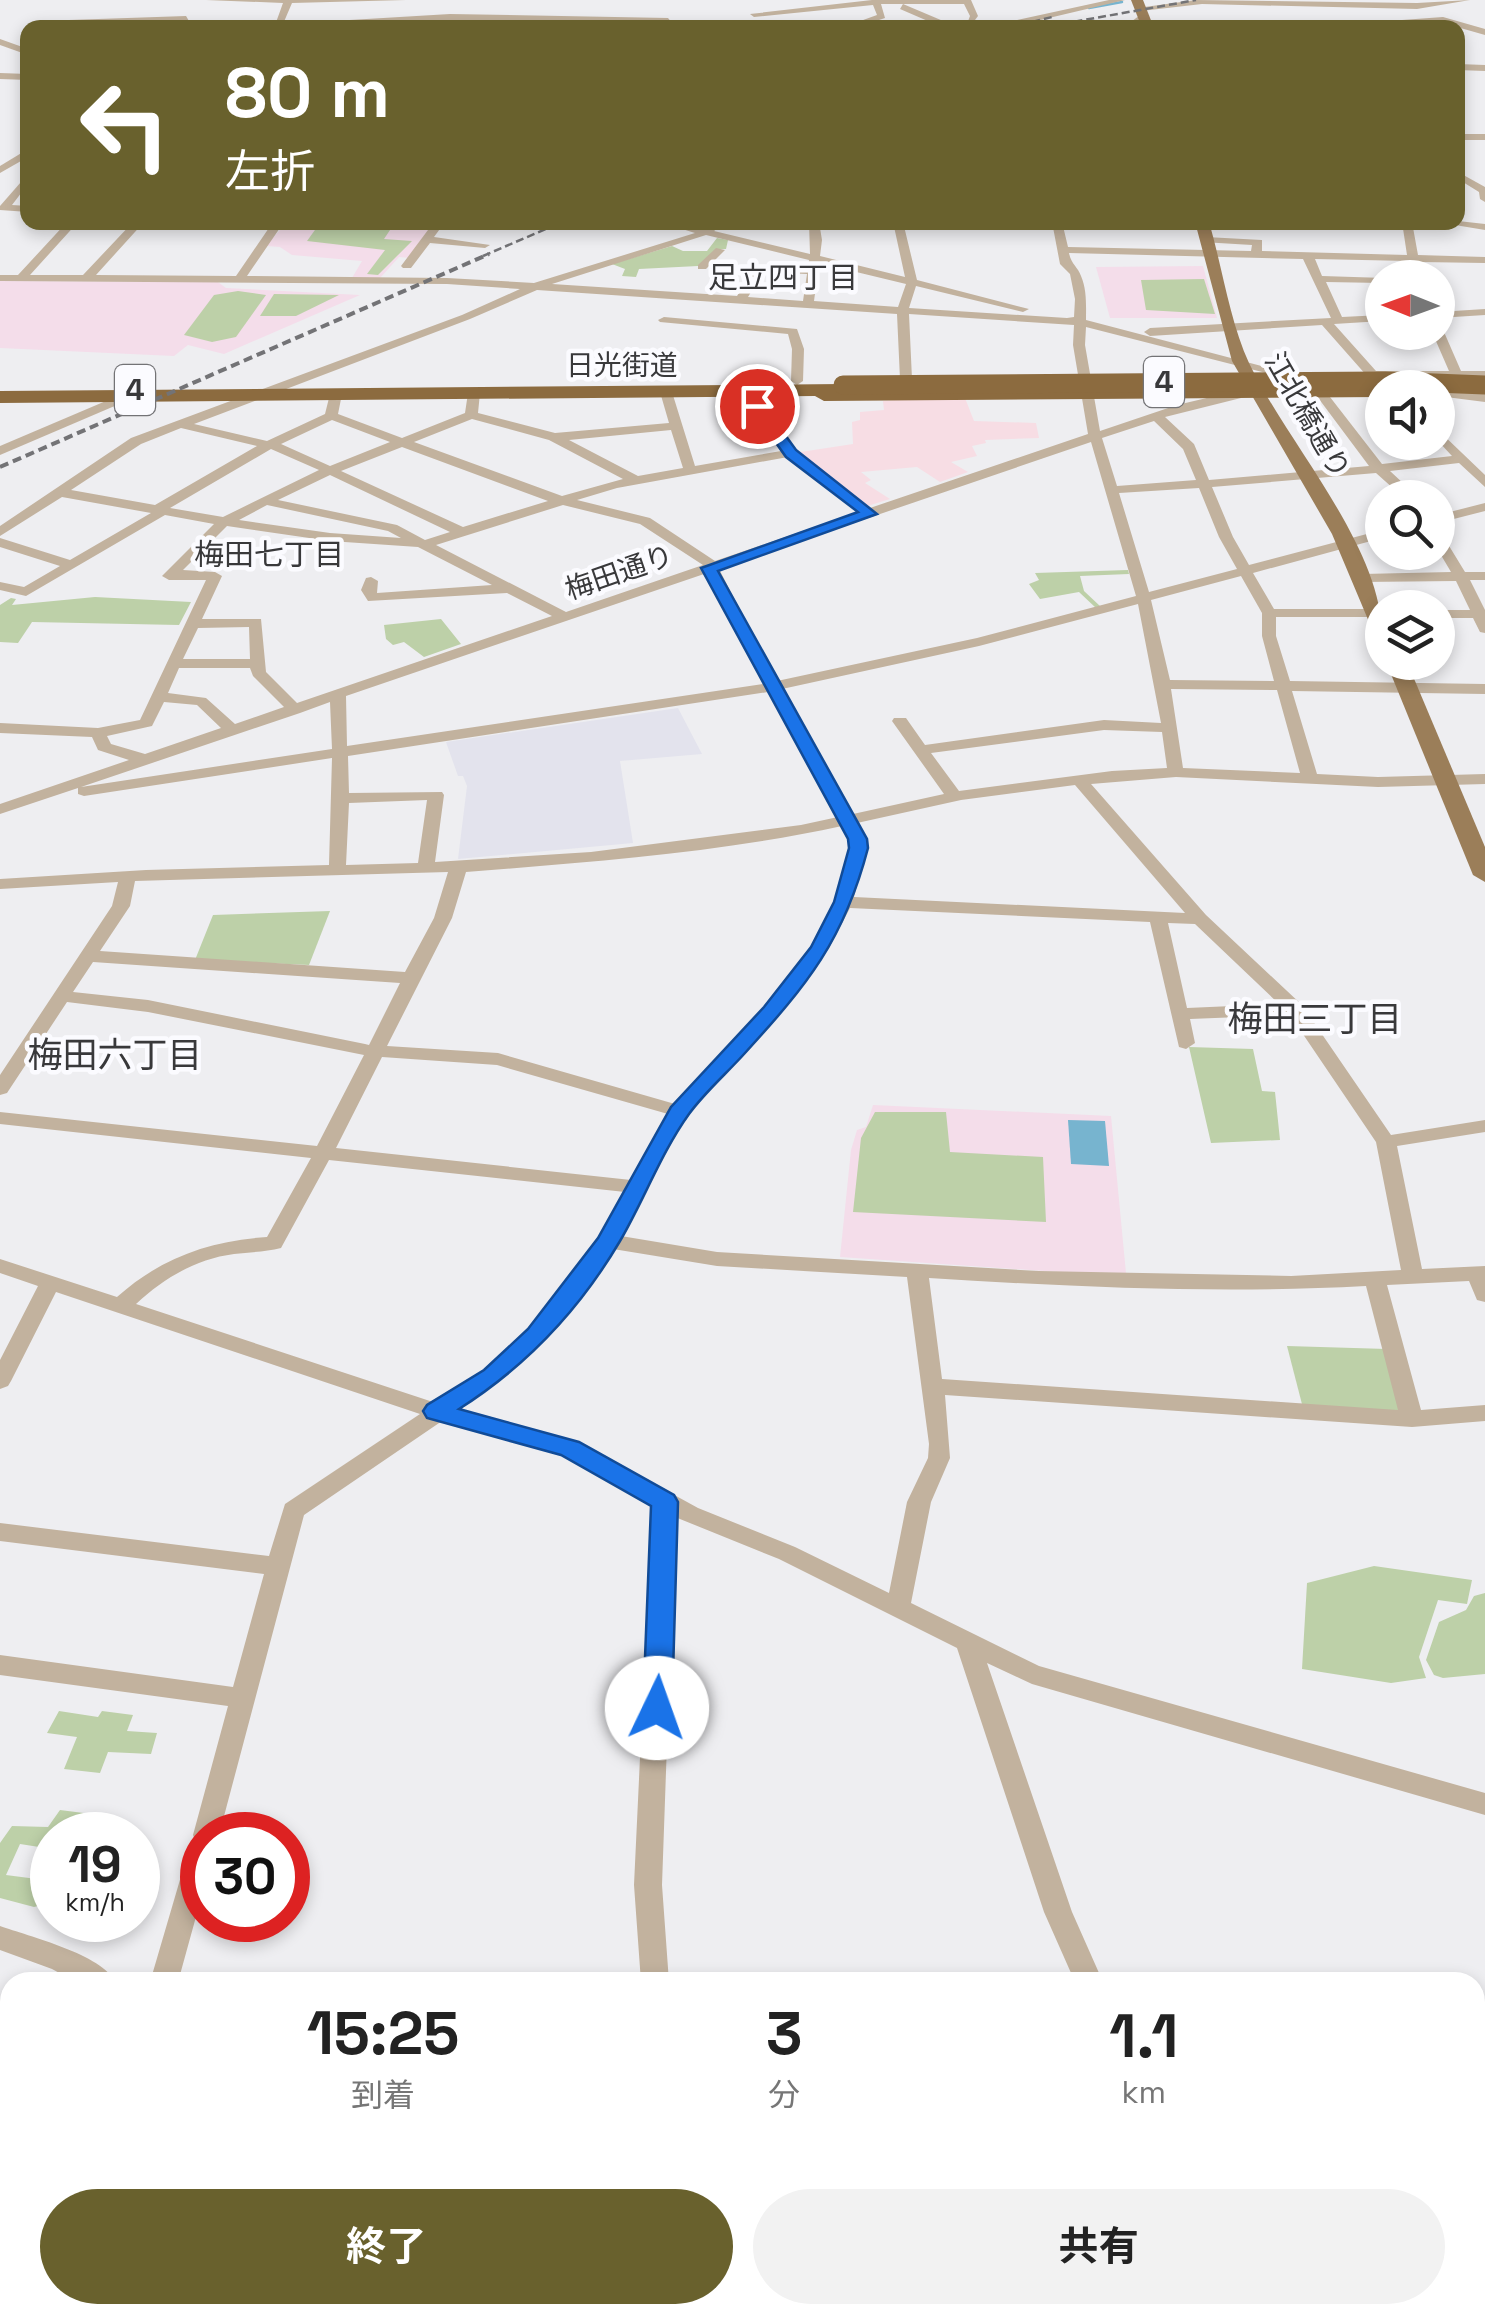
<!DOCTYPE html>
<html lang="ja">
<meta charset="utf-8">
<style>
:root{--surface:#fff;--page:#f2f2f2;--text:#222;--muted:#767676;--accent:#69612d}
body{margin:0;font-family:"Space Grotesk","Noto Sans JP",sans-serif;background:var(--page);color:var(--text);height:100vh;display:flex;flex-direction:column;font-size:38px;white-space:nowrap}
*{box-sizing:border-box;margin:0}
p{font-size:32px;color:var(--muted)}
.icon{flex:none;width:55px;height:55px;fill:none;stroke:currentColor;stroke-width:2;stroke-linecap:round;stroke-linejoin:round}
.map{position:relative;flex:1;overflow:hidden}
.sheet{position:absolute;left:0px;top:1972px;width:1485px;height:352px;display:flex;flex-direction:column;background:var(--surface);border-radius:30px 30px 0 0;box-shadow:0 5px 15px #0003}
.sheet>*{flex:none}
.hud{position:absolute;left:20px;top:20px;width:1445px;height:210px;border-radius:20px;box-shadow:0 5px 15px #0003;background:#69612d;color:#fff;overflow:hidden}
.needle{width:65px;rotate:271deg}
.fabs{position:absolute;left:1365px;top:260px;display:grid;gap:20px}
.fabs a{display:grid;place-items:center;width:90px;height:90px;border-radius:50%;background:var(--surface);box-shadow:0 5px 15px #0003;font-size:50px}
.speed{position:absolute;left:30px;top:1812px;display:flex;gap:20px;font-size:50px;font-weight:700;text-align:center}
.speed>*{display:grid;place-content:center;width:130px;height:130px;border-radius:50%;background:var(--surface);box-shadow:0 5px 15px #0003;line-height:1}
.speed small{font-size:25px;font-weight:400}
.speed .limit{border:15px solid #d22;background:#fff;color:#111}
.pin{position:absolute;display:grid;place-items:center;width:85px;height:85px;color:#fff;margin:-42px;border:5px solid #fff;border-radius:50%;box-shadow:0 2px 10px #0007}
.me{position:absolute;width:110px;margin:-55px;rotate:3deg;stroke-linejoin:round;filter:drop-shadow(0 0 8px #0008)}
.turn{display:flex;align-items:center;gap:35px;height:210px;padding:0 40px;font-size:45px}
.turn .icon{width:130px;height:130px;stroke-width:2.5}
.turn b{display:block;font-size:70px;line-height:85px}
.eta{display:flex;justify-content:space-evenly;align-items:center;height:170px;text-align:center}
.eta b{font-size:60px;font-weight:700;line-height:70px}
.cta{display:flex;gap:20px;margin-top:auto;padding:20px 40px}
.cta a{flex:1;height:115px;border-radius:60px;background:var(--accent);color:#fff;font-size:40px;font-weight:700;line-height:115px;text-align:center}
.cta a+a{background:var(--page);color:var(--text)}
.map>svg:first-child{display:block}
.built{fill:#e3e3ed}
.industrial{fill:#f7dde4}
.education{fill:#f4ddea}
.green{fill:#bdd0a8}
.water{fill:#77b4cf}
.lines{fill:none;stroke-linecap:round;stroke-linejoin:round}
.stream{stroke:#77b4cf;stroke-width:2.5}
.minor{fill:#c2b29e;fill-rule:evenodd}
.major{fill:#9b7e59;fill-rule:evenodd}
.highway{fill:#8c6b3f;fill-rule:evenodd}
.rail-far1{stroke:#737376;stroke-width:2.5;stroke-dasharray:8 4;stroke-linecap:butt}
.rail{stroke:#737376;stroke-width:4;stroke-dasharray:9 5;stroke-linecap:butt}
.highway-bridge{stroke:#8c6b3f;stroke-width:19}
.route{fill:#1a73e8;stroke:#114b97;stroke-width:2.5}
.labels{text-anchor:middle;stroke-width:9;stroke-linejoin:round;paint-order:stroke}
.far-street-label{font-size:28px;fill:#39393b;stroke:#fbfbff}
.far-neighbourhood-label{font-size:30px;fill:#39393b;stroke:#fbfbff}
.shield{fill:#fbfbff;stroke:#737376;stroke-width:2.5}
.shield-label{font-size:30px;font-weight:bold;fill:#39393b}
.neighbourhood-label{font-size:35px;fill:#39393b;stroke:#fbfbff}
</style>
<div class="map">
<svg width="1485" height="2324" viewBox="0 0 1485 2324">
<rect width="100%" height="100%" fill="#eeeef1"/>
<!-- built -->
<polygon class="built" points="678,708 702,754 620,761 633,843 458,859 467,786 463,776 458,776 446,742"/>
<!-- industrial -->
<polygon class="industrial" points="918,398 965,398 974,421 1036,423 1039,438 985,440 986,443 972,446 977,456 951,462 968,472 940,482 917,467 861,472 871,480 865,483 890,499 864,507 794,453 853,444 852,422 860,420 860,412 884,410 883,401"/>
<!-- education -->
<g class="education">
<polygon points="286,223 436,223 410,258 399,257 380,278 352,278 362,261 292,255 280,247 266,246"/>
<polygon points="1203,266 1217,318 1110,318 1096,267"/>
<polygon points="0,281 218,282 226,288 360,295 224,354 188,345 174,356 0,348"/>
<polygon points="873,1105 1111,1116 1126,1273 1059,1272 840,1257 851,1150 857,1130 866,1127"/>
</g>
<!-- green -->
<g class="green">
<polygon points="320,223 394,224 384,239 412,241 378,275 367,274 385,250 307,241"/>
<polygon points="717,238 728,240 726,249 717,249 698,266 639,269 636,277 622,276 625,269 612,264 672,246 683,251 707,251"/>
<polygon points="1204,279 1215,314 1146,310 1141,280"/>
<polygon points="238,291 266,295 236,337 212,342 184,335 214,295"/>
<polygon points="274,294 339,295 296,316 260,316"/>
<polygon points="1128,570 1129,574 1080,576 1084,591 1101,607 1096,608 1079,592 1040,599 1029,584 1039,580 1035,573"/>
<polygon points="95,597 191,602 179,625 32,622 18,643 0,642 0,605 11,598 16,599 12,605"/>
<polygon points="441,619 461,644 424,657 404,642 393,645 386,639 384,625"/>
<polygon points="330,911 309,965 195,960 213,915"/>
<polygon points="1189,1047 1253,1049 1262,1091 1275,1092 1280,1140 1211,1143"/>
<polygon points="875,1112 946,1112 950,1152 1043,1157 1046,1222 853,1212 861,1138"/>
<polygon points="1287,1346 1387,1349 1403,1412 1303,1408"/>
<polygon points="1374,1566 1472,1580 1467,1604 1438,1600 1419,1657 1426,1678 1391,1683 1302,1669 1307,1583"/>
<polygon points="1485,1593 1485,1674 1443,1678 1434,1675 1426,1660 1439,1622 1466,1610 1474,1596"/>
<polygon points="59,1711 98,1717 102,1711 133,1715 127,1731 157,1733 151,1754 108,1752 100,1773 64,1769 77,1737 47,1733"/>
<polygon points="60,1810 107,1816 119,1835 52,1835 52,1849 20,1844 6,1875 52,1881 52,1902 34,1907 0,1898 0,1843 12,1826 48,1827"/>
</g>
<!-- water -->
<polygon class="water" points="1068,1120 1105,1121 1109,1166 1071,1164"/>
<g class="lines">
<!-- stream -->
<polyline class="stream" points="1089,8 1122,2"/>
<!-- minor -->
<g class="minor">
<polygon points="206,0 406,0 292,3 283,24 450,14 668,18 673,24 745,28 450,20 274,28 283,3"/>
<polygon points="872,0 971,0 978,16 975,20 999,24 1109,0 1125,0 1007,28 967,24 970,16 964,4 881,4 885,18 855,28 841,28 877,15 873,5 754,17 750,14"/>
<polygon points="1196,0 1417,3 1470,0 1417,9 1202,4 1141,11 1137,8"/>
<polygon points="903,4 955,26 956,28 944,28 900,9"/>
<polygon points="1144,12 1147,17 1133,28 1123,28"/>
<polygon points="186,16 189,21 73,23 69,20"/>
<polygon points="1443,17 1485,29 1485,35 1450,25 1365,26 1361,23"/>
<polygon points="1195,25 1303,25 1307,28 1191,28"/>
<polygon points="0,39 28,49 28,55 0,45"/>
<polygon points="1458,64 1485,65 1485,71 1458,70"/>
<polygon points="0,73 28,74 28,80 0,79"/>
<rect x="1458" y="134" width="27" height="6"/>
<polygon points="28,149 28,157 0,173 0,166"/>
<polygon points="1458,172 1485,187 1485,202 1480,199 1479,192 1458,179"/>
<polygon points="28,174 28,184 12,205 28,206 28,212 0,210 0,206"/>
<polygon points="1458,221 1485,224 1485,230 1437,222"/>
<path d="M67 222H78L30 275H83L133 222H144L96 275 236 276 273 222H284L247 276 447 278 534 283 695 233 660 222H680L703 228 713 222H726L714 231 810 254 809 222H819L822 240 820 256 905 277 893 222H903L917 280 1029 309 1023 312 916 286 909 308 1067 318 1074 317 1075 299 1070 274 1060 264 1052 222H1062L1068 247 1251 251 1252 245 1202 242 1201 240 1206 237 1262 240V251L1407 255 1402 222H1412L1418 255 1485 257V263L1420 262 1422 278H1411L1409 261 1315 259 1322 276 1385 278H1382V283L1326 282 1342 317 1382 315V321L1334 324 1376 371H1449L1432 332H1438V328L1444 332 1461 371H1485V379L1367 376 1322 325 1150 336 1144 332 1150 328 1331 318 1303 259 1069 253C1071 264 1078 267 1081 276 1087 290 1086 305 1086 320L1315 380 1309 384 1086 327 1085 345 1100 431 1177 405 1245 389 1249 390V396L1165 417 1194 444 1209 480 1369 466 1313 391 1319 387 1323 388 1382 464 1452 456 1438 441V430L1485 475V487L1459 463 1390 471 1419 498H1404L1376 473 1212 487 1233 537 1249 565 1382 530V538L1253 573 1274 609H1382V617H1276V636L1290 681 1485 684V694L1292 691 1317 774 1378 777 1485 774V784L1378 787 1176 777 1091 784 1206 915 1302 1005 1391 1135 1485 1120V1132L1397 1146 1422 1269 1485 1266V1302L1477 1300 1469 1281 1387 1285 1421 1410 1485 1405V1421L1412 1427 945 1395 950 1458 931 1502 911 1603 1039 1666 1485 1793V1815L1032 1684 987 1663 1072 1912 1103 1982H1075L1044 1912 957 1648 779 1559 675 1517 662 1885 669 1982H641L634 1885 652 1504 562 1454 442 1421 304 1515 219 1835H202V1895L178 1982H150L189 1849 195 1840 193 1835 228 1706 0 1675V1655L233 1687 264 1574 0 1541V1523L269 1556 285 1504 420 1414 56 1292 11 1381 8 1386 0 1389V1360L38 1286 0 1273V1259L117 1297C161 1258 208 1241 267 1237L311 1158 0 1124V1112L317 1146 364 1055 148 1012 67 1002 7 1093 0 1095V1075L112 906 118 882 0 889V879L146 870 329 865 332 758 84 796 78 794V788L0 814V804L129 760 98 750 92 737 0 733V723L98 728 140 720 206 580H169L162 576 214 524 165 515 26 596 0 590V582L24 587 60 566 0 547V538L70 560 151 513 62 497 0 536V526L131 438 462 315 520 289 447 284 0 281V275H18ZM706 235 809 260 808 268 756 267 737 296 552 284ZM819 263 906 284 898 307 814 301ZM763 272 807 274 803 301 748 297ZM537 290 897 314 900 379 906 383 912 379 909 314 1074 325 1073 345 1088 434 870 508C826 480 774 447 763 393L757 389 751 393 754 411 764 428 781 451 695 466 672 392 666 388 660 392 669 423 555 433 478 413 480 393 474 389 468 393 465 413 402 438 338 414 342 394 336 390 330 394 325 414 267 441 194 424 470 319ZM472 419 549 440 623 479 562 496 414 442ZM332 420 390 442 330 466 281 444ZM1154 421 1183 449 1196 480 1117 486 1102 438ZM181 428 257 446 155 505 71 490 141 444ZM671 430 683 468 638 476 569 440ZM1091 442 1136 596 977 638 777 681 719 569ZM402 447 548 501 463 527 341 471ZM271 449 319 470 223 517 170 508ZM788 457 858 512 715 561 650 518 577 500 617 488ZM330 475 450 532 425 540 397 525 278 500ZM1199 488 1219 537 1237 569 1149 592 1119 493ZM267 505 388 531 401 538 330 533 239 520ZM563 505 640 524 703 565 566 612 436 545ZM227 526 330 541 418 547 492 585 377 593 378 581 371 577 366 578 361 590 368 601 507 593 552 616 297 703 266 672 261 619H202L222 576 215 572 183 570ZM707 573 763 684 347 746 346 696ZM1241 576 1262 613V636L1274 681 1170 680 1151 600ZM1138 604 1161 723 1104 720 925 745 906 718H894L892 721 944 794 853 814 782 689 979 646ZM249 627 250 659H183L198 628ZM179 668H250L253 676 284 707 235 724 206 698 168 693ZM1171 689 1277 690 1300 773 1183 768ZM768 692 838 817 801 825 591 852 435 862 444 795 442 792 349 793 348 756ZM164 702 197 705 221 728 145 754 111 744 107 736 152 726ZM330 702 332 749 81 787 300 713ZM1104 730 1162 732 1167 768 1112 771 959 791 931 753ZM1075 785 1185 913 854 897 867 848 857 823 961 800ZM427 800 418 863 346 865 349 803ZM842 826 851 848 835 902 812 947 765 1007 675 1104 498 1053 387 1046 452 918 466 872C591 862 719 853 842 826ZM448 872 434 918 405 972 100 951 130 906 135 881ZM850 908 1150 922 1179 1047 1186 1049 1195 1043 1190 1019 1290 1015 1376 1142 1401 1270 1291 1276 1039 1271 717 1252 621 1236 687 1114 779 1015 829 948ZM1168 923 1195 924 1279 1004 1187 1008ZM93 962 400 983 369 1045 365 1044 148 1000 73 992ZM382 1057 497 1065 668 1114 631 1180 336 1148ZM329 1160 625 1192C599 1239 565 1293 527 1331 500 1360 468 1381 436 1403L136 1304C164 1278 196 1259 234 1254 250 1252 266 1252 281 1248ZM613 1249 717 1266 907 1277 929 1444 928 1458 907 1502 889 1593 795 1547 698 1508 578 1442 459 1409 500 1381 545 1340ZM929 1278C1074 1287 1221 1294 1366 1286L1398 1410 942 1379Z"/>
<polygon points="434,222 445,222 434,237 490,245 485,248 430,243 411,268 403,268 401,266"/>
<polygon points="716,248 725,250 706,269 698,269 698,265"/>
<polygon points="1485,309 1485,315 1438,318 1438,312"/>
<polygon points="664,317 797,329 804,349 803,381 797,385 791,381 792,349 788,334 660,322 658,320"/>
<polygon points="1438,388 1485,394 1485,402 1438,396"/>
<polygon points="127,392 133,396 131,399 0,455 0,446"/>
<polygon points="1485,503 1485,511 1438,523 1438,515"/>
<polygon points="1438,535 1443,536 1465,572 1485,572 1485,580 1470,580 1485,610 1485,633 1480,632 1473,618 1438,618 1438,610 1470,610 1456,581 1362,582 1355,578 1362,574 1451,572 1438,550"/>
<path d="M0 1926C28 1936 104 1955 115 1982H76L52 1969 0 1950Z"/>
<polygon points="10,2188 10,2218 0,2221 0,2191"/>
<polygon points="137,2315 169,2315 166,2324 134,2324"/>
<polygon points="552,2315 584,2315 582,2324 550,2324"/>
<polygon points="1016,2315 1086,2315 1090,2324 1016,2324"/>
</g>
<!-- major -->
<g class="major">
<polygon points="1131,0 1143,0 1154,28 1142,28"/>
<path d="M1195 222H1209C1222 266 1230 322 1249 363 1287 443 1382 546 1382 635L1372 629 1332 534 1232 361Z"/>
<polygon points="1386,662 1407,662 1485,847 1485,882 1473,875"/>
</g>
<!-- highway -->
<polygon class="highway" points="844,384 853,389 1382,385 1389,388 1382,388 1382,397 824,401 815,396 0,403 0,391"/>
<!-- rail-far1 -->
<g class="rail-far1">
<polyline points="1009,28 1052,17"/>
<polyline points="1039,28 1196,0"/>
<polyline points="483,256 562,222"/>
</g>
<!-- rail -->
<polyline class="rail" points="0,467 489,254"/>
<!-- highway-bridge -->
<polyline class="highway-bridge" points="843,385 1385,381 1485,385"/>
</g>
<!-- route -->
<path class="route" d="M757 402 762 403 796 450 877 514 718 571 867 839 868 848C844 940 808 984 745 1053 727 1073 705 1092 689 1114 661 1153 644 1200 620 1241 580 1309 525 1367 459 1409L579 1442 674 1495 678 1502 672 1708 667 1716 657 1720 647 1716 643 1708 651 1506 561 1455 427 1418 423 1411 427 1405 484 1370 528 1329 598 1238 671 1107 764 1007 811 947 834 902 849 848 848 839 701 568 858 512 786 457 750 406Z"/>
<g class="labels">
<!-- far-street labels -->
<g class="far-street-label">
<text x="622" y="375">日光街道</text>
<text transform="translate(1308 415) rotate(60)" y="10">江北橋通り</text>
<text transform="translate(619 572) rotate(-19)" y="10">梅田通り</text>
</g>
<!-- far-neighbourhood labels -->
<g class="far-neighbourhood-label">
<text x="783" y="288">足立四丁目</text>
<text x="269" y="565">梅田七丁目</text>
</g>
<!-- shield labels -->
<g class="shield">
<rect x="1144" y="357" width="40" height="50" rx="8"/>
<rect x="115" y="365" width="40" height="50" rx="8"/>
</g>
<g class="shield-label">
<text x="1164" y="392">4</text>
<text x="135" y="400">4</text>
</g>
<!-- neighbourhood labels -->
<g class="neighbourhood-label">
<text x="1315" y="1031">梅田三丁目</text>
<text x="115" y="1067">梅田六丁目</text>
</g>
</g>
</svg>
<div class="fabs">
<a><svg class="needle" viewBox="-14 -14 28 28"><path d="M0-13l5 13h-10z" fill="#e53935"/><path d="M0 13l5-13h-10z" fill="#767676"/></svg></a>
<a><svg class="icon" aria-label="sound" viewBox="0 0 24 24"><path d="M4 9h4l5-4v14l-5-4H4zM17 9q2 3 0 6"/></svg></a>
<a><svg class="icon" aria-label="search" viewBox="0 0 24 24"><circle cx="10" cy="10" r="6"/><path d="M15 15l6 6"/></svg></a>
<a><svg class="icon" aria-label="layers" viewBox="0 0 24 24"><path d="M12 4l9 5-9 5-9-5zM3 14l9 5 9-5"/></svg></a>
</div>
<div class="speed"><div>19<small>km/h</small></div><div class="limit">30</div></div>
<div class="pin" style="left:757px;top:406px;background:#d93025"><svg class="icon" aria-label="arrive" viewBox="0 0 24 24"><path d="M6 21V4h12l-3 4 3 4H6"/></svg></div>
<svg class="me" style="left:657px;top:1708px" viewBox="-20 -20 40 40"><circle r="19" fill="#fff"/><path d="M0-13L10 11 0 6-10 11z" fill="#1a73e8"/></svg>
<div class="hud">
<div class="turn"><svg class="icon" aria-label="left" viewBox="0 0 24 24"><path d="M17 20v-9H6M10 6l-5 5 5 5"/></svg><div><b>80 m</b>左折</div></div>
</div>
<section class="sheet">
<div class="eta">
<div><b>15:25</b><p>到着</p></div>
<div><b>3</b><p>分</p></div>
<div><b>1.1</b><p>km</p></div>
</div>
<div class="cta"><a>終了</a><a>共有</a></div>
</section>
</div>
